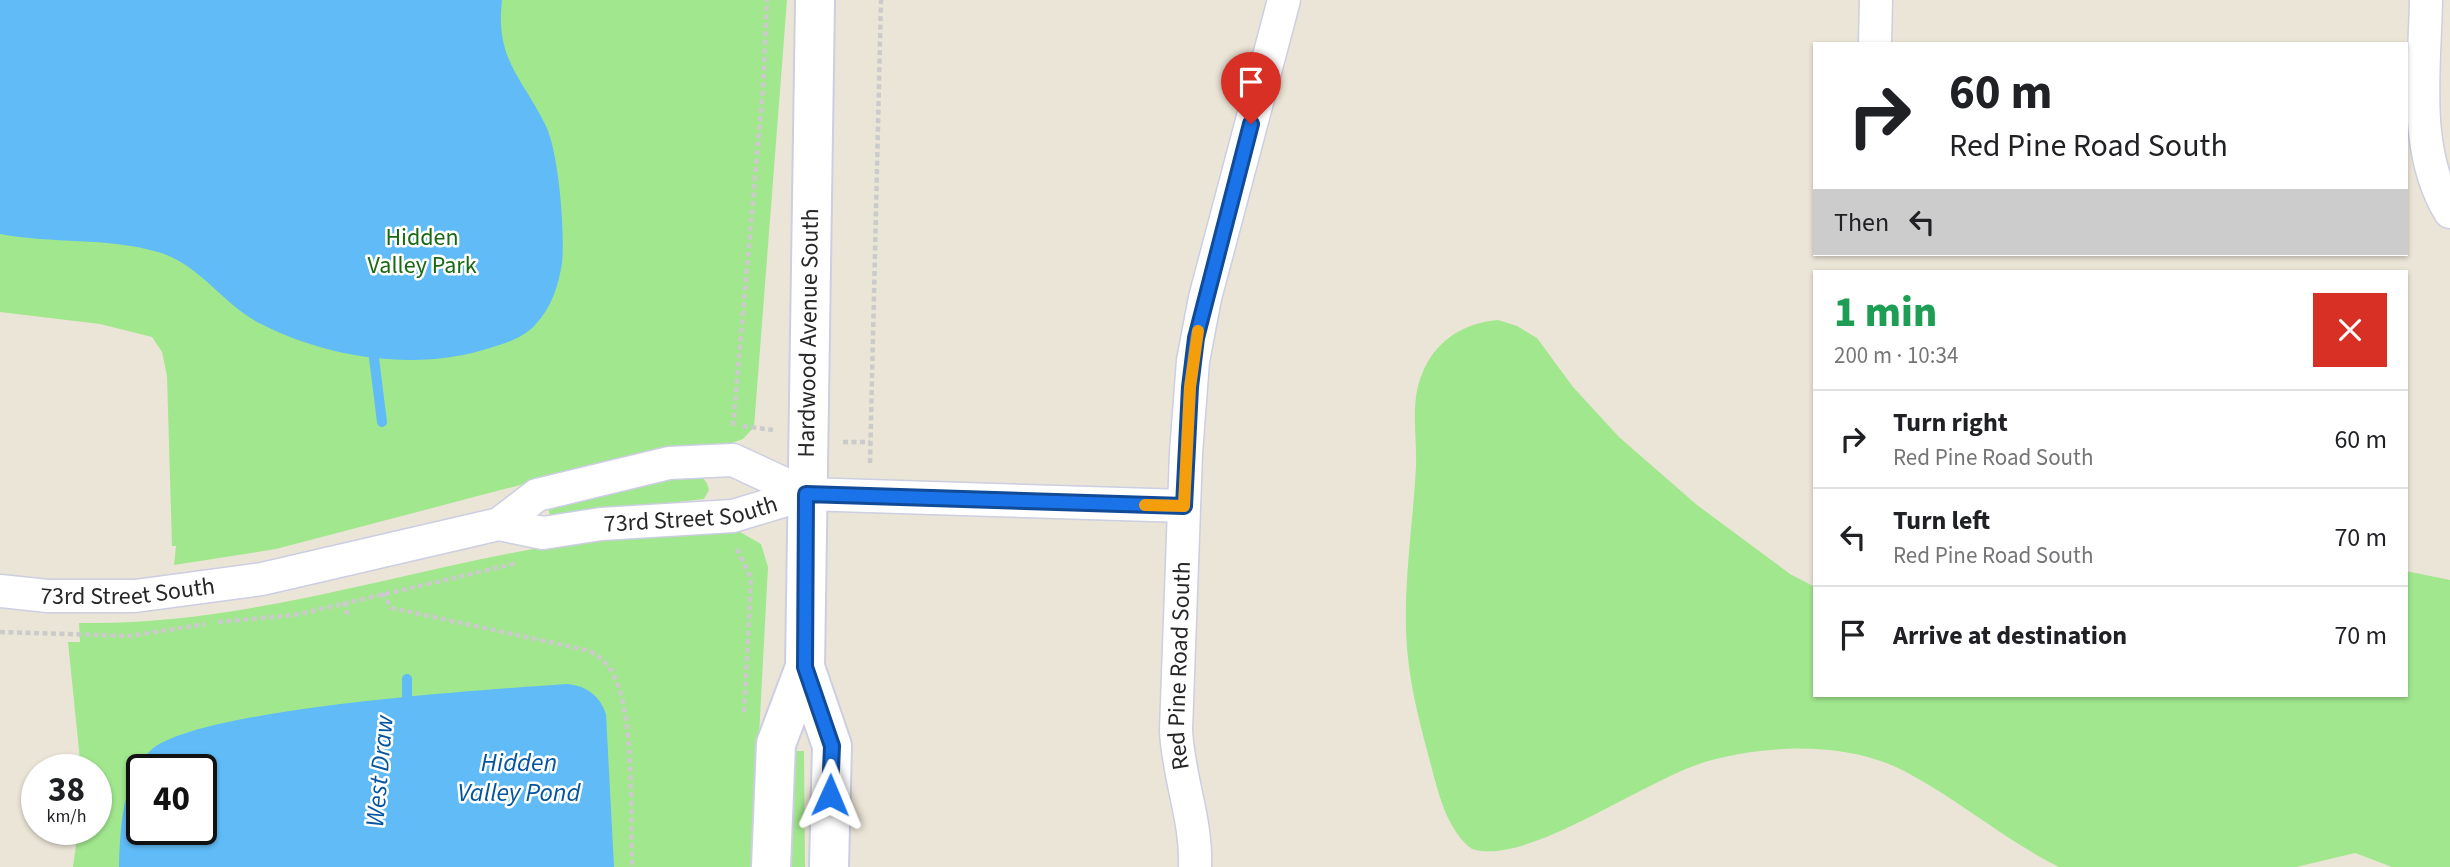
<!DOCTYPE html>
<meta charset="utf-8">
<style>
:root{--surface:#fff;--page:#f6f6f6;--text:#202124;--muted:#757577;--line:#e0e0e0}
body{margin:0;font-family:"Source Sans 3",sans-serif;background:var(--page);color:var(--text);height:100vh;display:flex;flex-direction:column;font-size:26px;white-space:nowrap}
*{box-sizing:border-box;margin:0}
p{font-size:23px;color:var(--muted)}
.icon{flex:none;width:38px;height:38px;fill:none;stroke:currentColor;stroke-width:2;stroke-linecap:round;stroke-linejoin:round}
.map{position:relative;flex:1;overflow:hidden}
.sheet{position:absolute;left:1813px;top:270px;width:595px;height:427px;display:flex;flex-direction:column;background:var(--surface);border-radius:0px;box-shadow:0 2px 5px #0004}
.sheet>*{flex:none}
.banner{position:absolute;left:1813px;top:42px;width:595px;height:214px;border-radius:0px;box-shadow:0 2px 5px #0004;background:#fff;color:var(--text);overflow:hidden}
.speed{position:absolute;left:21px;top:754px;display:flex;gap:14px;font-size:35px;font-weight:700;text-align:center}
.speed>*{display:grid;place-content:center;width:91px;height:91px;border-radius:50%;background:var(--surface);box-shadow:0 2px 5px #0004;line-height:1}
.speed small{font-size:18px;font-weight:400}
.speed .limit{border:4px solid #111;border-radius:10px;background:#fff;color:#111}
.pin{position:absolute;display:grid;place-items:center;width:60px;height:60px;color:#fff;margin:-72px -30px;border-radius:50% 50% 50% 0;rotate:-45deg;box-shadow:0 0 7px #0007}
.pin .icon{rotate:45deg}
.me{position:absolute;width:77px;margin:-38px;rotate:1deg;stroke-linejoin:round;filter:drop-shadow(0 0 5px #0008)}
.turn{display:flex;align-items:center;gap:24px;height:147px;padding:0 21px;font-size:32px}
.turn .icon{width:91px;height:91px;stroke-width:2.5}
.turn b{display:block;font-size:49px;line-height:60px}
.then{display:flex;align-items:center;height:66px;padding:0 21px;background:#0003;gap:14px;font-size:26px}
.round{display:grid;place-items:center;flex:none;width:74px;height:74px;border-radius:0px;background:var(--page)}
.overview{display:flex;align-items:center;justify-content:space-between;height:119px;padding:0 21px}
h1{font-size:42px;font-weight:800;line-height:52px;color:#1e9e55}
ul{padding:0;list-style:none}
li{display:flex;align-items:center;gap:21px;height:98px;padding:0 21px;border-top:2px solid var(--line)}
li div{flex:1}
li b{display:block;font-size:26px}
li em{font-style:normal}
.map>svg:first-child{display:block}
.green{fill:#a1e78e;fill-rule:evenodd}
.water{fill:#60bbf7;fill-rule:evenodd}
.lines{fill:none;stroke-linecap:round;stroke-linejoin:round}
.stream{stroke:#60bbf7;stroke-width:10}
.street-casing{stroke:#cccee2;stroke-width:35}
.secondary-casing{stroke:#cccee2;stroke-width:42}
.path{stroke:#cbcbcb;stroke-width:4.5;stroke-dasharray:5 3.5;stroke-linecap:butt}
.street{stroke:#fff;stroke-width:32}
.secondary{stroke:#fff;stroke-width:38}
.route-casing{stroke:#114b97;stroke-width:18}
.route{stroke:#1a73e8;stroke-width:12}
.slow{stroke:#f59e0b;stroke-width:12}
.labels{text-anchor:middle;stroke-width:5;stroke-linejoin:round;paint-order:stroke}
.park-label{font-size:24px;fill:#1a6814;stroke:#fff}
.street-label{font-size:24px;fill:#272727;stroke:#fff}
.water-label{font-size:26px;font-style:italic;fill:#03559f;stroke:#fff}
</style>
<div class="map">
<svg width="2450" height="867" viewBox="0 0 2450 867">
<rect width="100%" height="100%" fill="#ebe5d7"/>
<!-- green -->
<g class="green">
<polygon points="0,0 787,0 754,427 743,439 726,445 619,459 276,549 174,565 176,546 172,546 167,376 162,352 152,337 100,324 0,312"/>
<path d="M1498 320 1517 326 1537 338 1573 387 1619 437 1697 505 1790 574 1815 587V695H2406V571L2450 580V867H2392L2355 853 2296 867H2059C2005 840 1959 800 1906 772 1850 742 1773 744 1712 760 1650 775 1529 867 1472 849 1449 832 1440 799 1433 773 1423 735 1412 697 1408 658 1401 597 1413 527 1416 466 1417 436 1410 402 1422 374 1435 341 1463 323 1498 320Z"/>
<path d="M683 476C696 476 706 474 709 490L704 499 550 516 548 507Z"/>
<path d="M740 532 761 544 768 567 752 867H73L78 830H96V770H81L68 642H80L79 623C241 626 396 572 555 545 616 534 678 533 740 532ZM142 770H201V830H142Z"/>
<polygon points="795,751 804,751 805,867 789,867"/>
</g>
<!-- water -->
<g class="water">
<path d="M0 0H502C495 60 522 77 546 126 559 154 565 232 562 263 559 284 551 309 535 325 524 337 509 342 493 347 420 372 330 359 261 324 223 305 200 264 158 252 107 237 52 244 0 234Z"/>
<path d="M568 684C587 686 600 696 606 714L614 867H119C120 830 122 779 150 751 194 708 494 689 568 684ZM142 770H201V830H142Z"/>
</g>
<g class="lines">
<!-- stream -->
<g class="stream">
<polyline points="374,358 382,422"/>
<polyline points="407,711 407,679"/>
</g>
<!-- street casing -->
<g class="street-casing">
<g id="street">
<path d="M2426 0C2425 69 2412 150 2450 212"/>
<polyline points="1875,44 1876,0"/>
<path id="s1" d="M499 524 543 533 601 524 733 516 806 494 1184 506"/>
<path id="s2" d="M0 591 48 596H135L262 579 499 524 537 495 669 463 733 460 806 494"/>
<path id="s3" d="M1195 867C1197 820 1178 777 1176 730L1186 453 1193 361 1205 298 1284 0"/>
</g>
</g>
<!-- secondary casing -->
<g class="secondary-casing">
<g id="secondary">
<polyline points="815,0 805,667 832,746 829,867"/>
<polyline points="771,867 776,744 805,667"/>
</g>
</g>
<!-- path -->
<g class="path">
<polyline points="733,426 763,88 767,0"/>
<polyline points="743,426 773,430"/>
<polyline points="843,442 870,442"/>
<polyline points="870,463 881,0"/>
<polyline points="737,549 751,578 744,716"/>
<path d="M382 593 392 608 586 650C597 654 605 660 611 670 636 710 630 817 632 867"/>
<polyline points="344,602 348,616"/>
<polyline points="218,622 295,615 518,563"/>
<polyline points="0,632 129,636 206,624"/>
</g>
<!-- street -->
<use href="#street" class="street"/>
<!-- secondary -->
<use href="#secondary" class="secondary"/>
</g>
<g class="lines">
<!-- route casing -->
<g class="route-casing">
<polyline id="route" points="830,795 832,746 805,667 806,494 1184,506 1190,387 1196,338 1251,124"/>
</g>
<!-- route -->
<use href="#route" class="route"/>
<!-- slow -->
<polyline class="slow" points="1145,505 1184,506 1190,387 1198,331"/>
</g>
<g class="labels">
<!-- park labels -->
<g class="park-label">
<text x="422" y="245">Hidden<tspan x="422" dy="28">Valley Park</tspan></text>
</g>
<!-- street labels -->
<g class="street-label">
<text transform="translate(808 333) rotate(-89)" y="8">Hardwood Avenue South</text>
<text dy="8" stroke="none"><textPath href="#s1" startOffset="194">73rd Street South</textPath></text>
<text dy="8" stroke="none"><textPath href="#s2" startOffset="128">73rd Street South</textPath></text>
<text dy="8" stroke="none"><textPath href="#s3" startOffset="203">Red Pine Road South</textPath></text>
</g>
<!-- water labels -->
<g class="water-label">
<text x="519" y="771">Hidden<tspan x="519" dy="30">Valley Pond</tspan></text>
<text transform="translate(379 771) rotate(-85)" y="9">West Draw</text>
</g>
</g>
</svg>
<div class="speed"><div>38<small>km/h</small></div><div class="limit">40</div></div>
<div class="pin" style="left:1251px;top:124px;background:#d93025"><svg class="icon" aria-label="arrive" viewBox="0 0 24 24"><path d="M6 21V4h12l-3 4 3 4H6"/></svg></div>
<svg class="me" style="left:830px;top:795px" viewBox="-20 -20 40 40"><path d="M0-17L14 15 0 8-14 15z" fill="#1a73e8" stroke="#fff" stroke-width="4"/></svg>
<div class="banner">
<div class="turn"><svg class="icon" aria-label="right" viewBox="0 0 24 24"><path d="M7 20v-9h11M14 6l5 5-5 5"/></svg><div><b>60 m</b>Red Pine Road South</div></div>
<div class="then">Then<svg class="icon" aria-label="left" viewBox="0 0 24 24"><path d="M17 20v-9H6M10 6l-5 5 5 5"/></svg></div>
</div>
<section class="sheet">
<div class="overview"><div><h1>1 min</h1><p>200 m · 10:34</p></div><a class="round" style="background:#d93025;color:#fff"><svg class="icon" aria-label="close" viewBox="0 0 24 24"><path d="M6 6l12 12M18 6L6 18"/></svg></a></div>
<ul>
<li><svg class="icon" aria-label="right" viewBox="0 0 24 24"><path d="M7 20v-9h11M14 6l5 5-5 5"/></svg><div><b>Turn right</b><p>Red Pine Road South</p></div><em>60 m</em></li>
<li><svg class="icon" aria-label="left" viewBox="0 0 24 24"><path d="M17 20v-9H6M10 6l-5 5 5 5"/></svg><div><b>Turn left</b><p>Red Pine Road South</p></div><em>70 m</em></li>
<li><svg class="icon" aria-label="arrive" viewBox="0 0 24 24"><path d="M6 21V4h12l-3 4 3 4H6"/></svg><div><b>Arrive at destination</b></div><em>70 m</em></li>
</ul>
</section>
</div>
